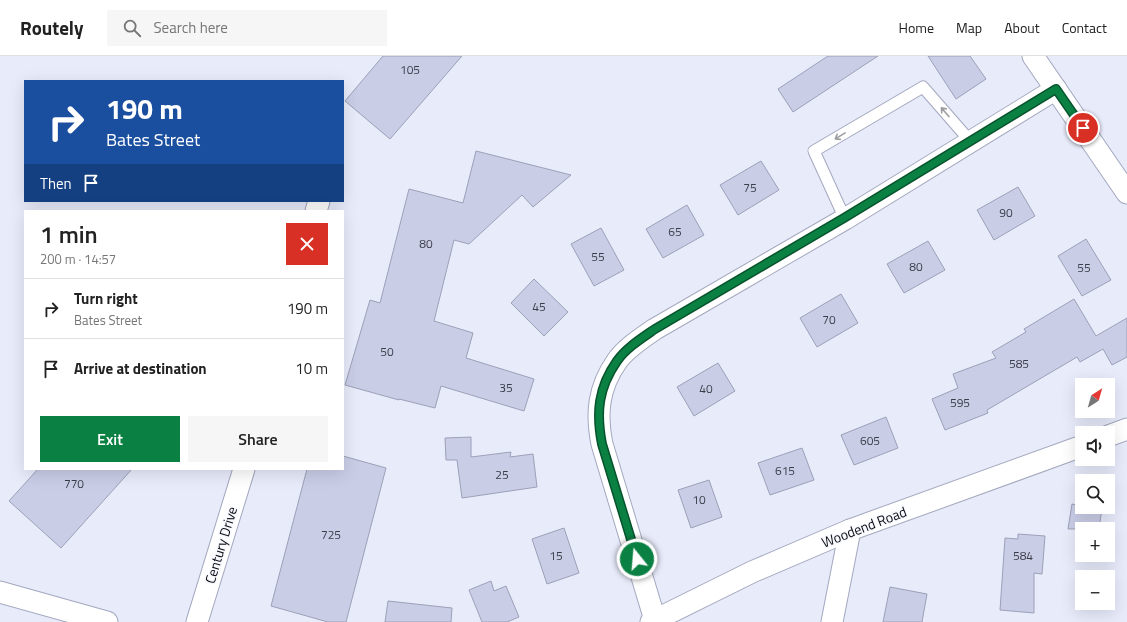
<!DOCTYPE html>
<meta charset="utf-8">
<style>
:root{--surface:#fff;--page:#f6f6f6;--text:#222;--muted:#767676;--line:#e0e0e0;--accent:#0b8043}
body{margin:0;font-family:"Titillium Web",sans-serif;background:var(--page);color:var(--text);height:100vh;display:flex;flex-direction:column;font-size:15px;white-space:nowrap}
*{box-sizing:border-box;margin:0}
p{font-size:13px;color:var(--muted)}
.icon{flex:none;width:22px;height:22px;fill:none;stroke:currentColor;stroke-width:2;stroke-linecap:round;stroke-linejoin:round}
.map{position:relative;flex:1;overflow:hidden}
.panel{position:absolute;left:24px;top:154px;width:320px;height:260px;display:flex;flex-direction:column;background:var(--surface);border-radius:0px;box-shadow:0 4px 16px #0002}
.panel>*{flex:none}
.guide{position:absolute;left:24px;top:24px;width:320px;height:122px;border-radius:0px;box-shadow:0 4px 16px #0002;background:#1a4fa0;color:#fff;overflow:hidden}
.needle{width:26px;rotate:37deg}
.fabs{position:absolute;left:1075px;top:322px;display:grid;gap:8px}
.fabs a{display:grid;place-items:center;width:40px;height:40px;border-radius:0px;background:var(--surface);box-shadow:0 4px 16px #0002;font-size:20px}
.pin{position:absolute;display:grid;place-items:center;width:34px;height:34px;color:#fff;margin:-17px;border:2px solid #fff;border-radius:50%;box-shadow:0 1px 4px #0007}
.me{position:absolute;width:44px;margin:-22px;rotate:343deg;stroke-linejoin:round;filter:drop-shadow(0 0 3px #0008)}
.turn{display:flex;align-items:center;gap:14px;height:84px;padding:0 16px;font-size:18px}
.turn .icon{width:52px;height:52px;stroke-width:2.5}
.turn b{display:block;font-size:28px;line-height:34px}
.then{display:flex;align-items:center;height:38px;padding:0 16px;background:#0003;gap:8px;font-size:15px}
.round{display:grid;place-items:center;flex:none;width:42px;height:42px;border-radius:0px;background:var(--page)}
.overview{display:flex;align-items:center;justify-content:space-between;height:68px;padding:0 16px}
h1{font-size:24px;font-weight:600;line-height:30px}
.cta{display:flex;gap:8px;margin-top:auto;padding:8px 16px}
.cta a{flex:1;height:46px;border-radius:0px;background:var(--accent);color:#fff;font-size:16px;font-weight:600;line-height:46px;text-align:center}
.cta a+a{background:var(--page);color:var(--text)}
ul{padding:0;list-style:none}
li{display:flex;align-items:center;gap:12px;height:60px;padding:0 16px;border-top:1px solid var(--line)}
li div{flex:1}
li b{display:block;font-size:15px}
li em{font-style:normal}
header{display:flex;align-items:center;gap:24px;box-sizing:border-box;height:56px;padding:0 20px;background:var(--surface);border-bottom:1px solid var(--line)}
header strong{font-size:19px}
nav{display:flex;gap:22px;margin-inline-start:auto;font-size:14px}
.search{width:280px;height:36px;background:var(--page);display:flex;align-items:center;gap:10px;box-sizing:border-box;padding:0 14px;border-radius:0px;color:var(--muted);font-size:15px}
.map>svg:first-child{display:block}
.building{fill:#c9cde6;stroke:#9ca0b8}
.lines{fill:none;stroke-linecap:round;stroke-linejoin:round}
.service-casing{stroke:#a3a8bf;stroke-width:13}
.minor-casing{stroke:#a3a8bf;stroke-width:23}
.service{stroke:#fff;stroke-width:11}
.minor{stroke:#fff;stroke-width:21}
.oneway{stroke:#9d9ea1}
.route-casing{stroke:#07532c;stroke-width:10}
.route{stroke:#0b8043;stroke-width:7}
.labels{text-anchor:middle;stroke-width:3;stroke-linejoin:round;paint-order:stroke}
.number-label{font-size:12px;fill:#3a3c48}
.street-label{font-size:14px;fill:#0a0c14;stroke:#f8f9fe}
</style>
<header>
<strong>Routely</strong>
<div class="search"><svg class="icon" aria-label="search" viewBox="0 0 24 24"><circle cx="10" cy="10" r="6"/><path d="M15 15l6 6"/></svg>Search here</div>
<nav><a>Home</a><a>Map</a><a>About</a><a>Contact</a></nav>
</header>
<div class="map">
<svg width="1127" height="566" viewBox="0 0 1127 566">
<rect width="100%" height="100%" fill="#e8ebfa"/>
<!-- building -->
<g class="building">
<polygon points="383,0 462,0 390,83 345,45"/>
<polygon points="828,0 878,0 793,56 778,33"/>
<polygon points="928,0 970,0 986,23 956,43"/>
<polygon points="476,95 571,119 533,151 522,139 469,188 454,184 434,265 473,277 466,302 534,323 524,355 441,330 435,352 399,343 399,344 345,329 370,244 380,247 409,133 463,147"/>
<polygon points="761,105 779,134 738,159 720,129"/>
<polygon points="1018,131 1035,160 994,184 977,154"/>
<polygon points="687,149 704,179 663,202 646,173"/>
<polygon points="601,172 624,214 594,230 571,188"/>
<polygon points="1086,183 1111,224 1082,240 1058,200"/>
<polygon points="928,185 945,214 904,237 887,208"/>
<polygon points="534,223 568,256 544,280 511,247"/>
<polygon points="841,238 858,267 817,291 800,262"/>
<polygon points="1074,243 1096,280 1127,262 1127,301 1112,309 1103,293 1080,306 1077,301 987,354 988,357 945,374 932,343 958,332 953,318 996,302 992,296 1026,276 1024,273"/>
<polygon points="718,307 735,335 694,360 677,331"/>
<polygon points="886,361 898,392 854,409 841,379"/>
<polygon points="471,381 471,401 511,396 510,401 533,398 537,431 462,442 457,404 446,404 445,382"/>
<polygon points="802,392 814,424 770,439 758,407"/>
<polygon points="343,400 386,412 346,566 328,566 271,550 307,413 343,413"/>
<polygon points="38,413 132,413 61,492 9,445"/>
<polygon points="709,424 722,461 691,472 678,434"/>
<polygon points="1072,448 1082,450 1082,451 1102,452 1099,473 1068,473"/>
<polygon points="564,472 579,517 547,528 532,483"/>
<polygon points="1018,478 1045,480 1042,518 1034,517 1034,557 1000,554 1005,482 1018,483"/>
<polygon points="491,525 494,535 506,530 519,561 507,566 482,566 469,534"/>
<polygon points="890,531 927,538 922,566 883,566"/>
<polygon points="388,545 452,552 451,566 385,566"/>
</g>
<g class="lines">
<!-- service casing -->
<g class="service-casing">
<polyline id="service" points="845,163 814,95 923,31 971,86"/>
</g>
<!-- minor casing -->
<g class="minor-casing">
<g id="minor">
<polyline points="1033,0 1127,137"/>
<polyline points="316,155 319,145"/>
<polyline points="1108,380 1127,373"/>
<polyline points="0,536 107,566"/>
<path d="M655 564 602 388C596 358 598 332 617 305 626 292 642 282 655 273L845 163 1056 33"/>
<polyline points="197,566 244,413"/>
<polyline points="651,566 752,516 850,474 1082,390"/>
<polyline points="832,566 850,474"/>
</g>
</g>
<!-- service -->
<use href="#service" class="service"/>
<!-- minor -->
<use href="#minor" class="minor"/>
</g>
<!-- one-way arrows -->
<defs><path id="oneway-shaft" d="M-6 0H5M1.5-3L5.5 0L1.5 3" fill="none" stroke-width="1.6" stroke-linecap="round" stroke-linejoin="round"/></defs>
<g class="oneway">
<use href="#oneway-shaft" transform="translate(945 56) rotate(-131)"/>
<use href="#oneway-shaft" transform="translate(840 80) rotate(149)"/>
</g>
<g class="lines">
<!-- route casing -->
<g class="route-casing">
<path id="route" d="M637 503 602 388C596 357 598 332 617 305 626 292 642 282 655 273L844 162 1056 33 1083 72"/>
</g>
<!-- route -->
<use href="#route" class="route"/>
</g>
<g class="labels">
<!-- number labels -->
<g class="number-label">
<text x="410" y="18">105</text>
<text x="750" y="136">75</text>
<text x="1006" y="161">90</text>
<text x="675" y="180">65</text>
<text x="426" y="192">80</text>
<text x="598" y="205">55</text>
<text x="916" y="215">80</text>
<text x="1084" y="216">55</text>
<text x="539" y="255">45</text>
<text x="829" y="268">70</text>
<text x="387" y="300">50</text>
<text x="1019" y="312">585</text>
<text x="506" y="336">35</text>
<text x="706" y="337">40</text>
<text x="960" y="351">595</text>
<text x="870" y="389">605</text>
<text x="785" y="419">615</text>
<text x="502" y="423">25</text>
<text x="74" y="432">770</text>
<text x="699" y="448">10</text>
<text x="331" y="483">725</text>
<text x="556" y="504">15</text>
<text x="1023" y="504">584</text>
</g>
<!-- street labels -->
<g class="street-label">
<text transform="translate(864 471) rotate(-21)" y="5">Woodend Road</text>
<text transform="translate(221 489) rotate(-73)" y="5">Century Drive</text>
</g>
</g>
</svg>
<div class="fabs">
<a><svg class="needle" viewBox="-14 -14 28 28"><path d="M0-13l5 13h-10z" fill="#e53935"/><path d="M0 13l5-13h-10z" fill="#767676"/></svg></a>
<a><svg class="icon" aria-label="sound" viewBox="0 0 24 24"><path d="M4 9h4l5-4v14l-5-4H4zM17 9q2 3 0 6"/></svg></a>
<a><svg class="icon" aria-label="search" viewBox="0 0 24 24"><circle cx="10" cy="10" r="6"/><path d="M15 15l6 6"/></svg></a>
<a>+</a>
<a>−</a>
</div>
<div class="pin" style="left:1083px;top:72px;background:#d93025"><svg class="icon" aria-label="arrive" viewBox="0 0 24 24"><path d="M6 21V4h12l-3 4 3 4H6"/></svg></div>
<svg class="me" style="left:637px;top:503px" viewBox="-20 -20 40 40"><circle r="17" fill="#0b8043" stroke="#fff" stroke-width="3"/><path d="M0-11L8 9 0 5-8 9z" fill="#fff"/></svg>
<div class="guide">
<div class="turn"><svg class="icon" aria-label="right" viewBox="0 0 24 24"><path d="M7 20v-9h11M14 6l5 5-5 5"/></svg><div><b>190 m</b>Bates Street</div></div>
<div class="then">Then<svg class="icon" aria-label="arrive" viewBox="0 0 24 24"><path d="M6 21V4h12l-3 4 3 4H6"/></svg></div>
</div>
<section class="panel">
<div class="overview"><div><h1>1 min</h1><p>200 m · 14:57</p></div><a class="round" style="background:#d93025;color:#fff"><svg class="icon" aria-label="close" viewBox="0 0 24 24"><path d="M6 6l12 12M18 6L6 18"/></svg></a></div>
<ul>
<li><svg class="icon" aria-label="right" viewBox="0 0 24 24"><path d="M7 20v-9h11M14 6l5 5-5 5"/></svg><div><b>Turn right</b><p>Bates Street</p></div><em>190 m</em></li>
<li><svg class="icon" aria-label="arrive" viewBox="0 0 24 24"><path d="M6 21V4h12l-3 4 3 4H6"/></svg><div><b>Arrive at destination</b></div><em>10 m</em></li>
</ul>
<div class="cta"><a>Exit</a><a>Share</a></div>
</section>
</div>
